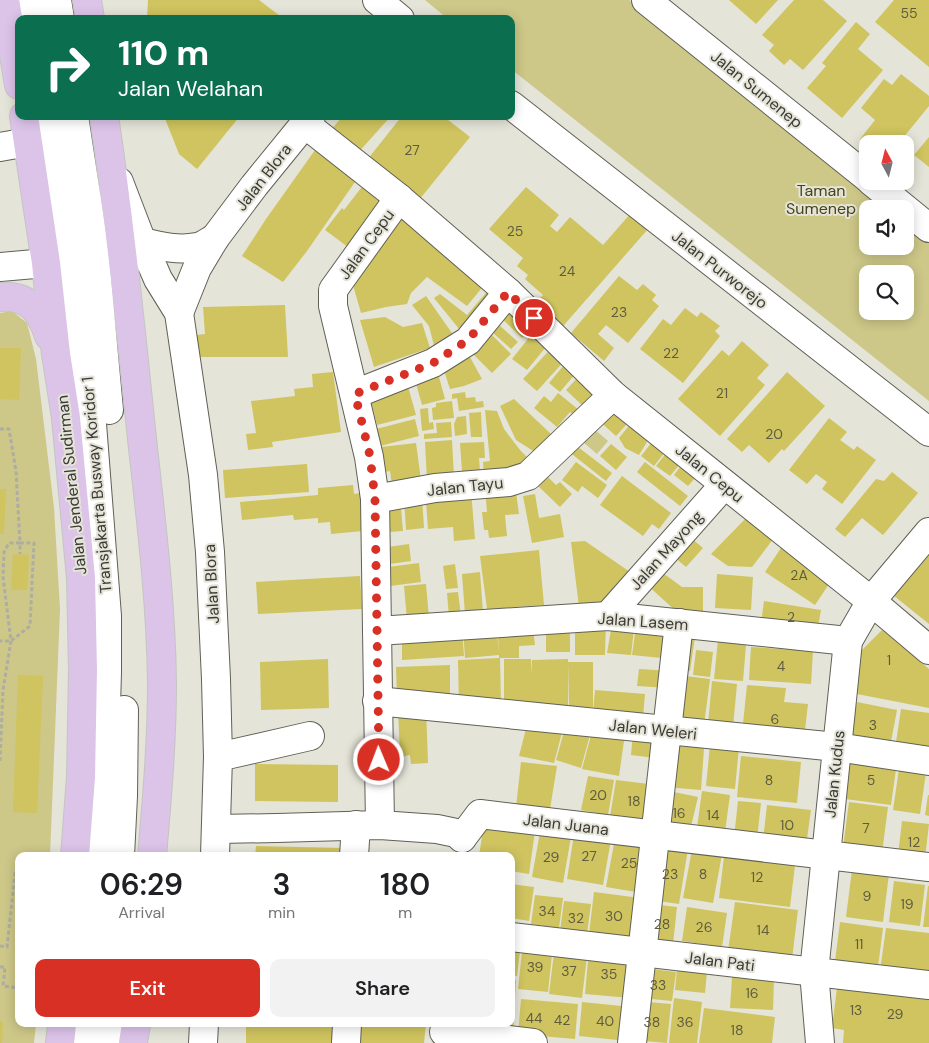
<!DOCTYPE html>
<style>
:root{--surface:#fff;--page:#f2f2f2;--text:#202124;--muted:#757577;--accent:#d93025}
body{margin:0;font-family:"DM Sans",sans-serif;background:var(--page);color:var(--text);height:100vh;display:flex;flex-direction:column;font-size:19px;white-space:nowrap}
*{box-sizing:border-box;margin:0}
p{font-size:16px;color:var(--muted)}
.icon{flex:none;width:28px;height:28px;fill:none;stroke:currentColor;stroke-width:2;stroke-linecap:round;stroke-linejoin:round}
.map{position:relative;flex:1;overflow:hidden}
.sheet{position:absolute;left:15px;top:852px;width:500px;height:175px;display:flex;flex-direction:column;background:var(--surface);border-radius:10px;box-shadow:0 2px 12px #0003}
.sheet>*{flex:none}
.banner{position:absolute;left:15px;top:15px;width:500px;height:105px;border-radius:10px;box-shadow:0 2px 12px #0003;background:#0b6e4f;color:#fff;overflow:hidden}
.needle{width:32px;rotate:353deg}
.fabs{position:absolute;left:859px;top:135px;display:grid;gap:10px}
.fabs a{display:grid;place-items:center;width:55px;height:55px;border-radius:10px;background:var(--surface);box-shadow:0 2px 12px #0003;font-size:25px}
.pin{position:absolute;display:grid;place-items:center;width:42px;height:42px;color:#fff;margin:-21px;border:2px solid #fff;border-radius:50%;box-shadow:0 1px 5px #0007}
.me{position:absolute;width:55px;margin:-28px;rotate:359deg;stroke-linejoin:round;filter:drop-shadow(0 0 4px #0008)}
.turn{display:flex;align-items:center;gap:18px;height:105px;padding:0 20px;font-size:22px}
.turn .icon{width:65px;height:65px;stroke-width:2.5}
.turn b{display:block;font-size:35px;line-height:42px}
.eta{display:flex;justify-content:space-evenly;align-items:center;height:85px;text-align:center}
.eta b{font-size:30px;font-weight:600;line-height:35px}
.button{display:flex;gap:10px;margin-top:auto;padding:10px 20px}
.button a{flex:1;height:58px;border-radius:10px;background:var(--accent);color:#fff;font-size:20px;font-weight:600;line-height:58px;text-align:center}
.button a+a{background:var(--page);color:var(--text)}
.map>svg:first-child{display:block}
.green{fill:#cdc788;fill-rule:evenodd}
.building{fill:#cfc45f}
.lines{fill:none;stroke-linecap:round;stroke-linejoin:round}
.minor-casing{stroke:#616056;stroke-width:30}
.major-casing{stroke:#c4c4c3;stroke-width:30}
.path{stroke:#aeada3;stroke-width:3;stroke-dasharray:4 2.5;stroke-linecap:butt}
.minor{stroke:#fff;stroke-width:28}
.major{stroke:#dcc4e9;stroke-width:28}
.route{stroke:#d93025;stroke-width:9;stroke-dasharray:0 16.2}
.labels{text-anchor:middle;stroke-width:4;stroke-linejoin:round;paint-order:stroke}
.number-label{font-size:14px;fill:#605c40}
.street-label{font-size:16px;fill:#3b3a36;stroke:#e5e4d8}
.park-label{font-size:16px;fill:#474318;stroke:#e5e4d8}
</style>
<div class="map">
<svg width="929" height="1043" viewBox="0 0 929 1043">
<rect width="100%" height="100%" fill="#e5e4d8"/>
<!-- green -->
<g class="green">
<path d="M425 0H629L890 209H868V246H905V221L929 240V401L511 69V19H448ZM868 274H905V311H868Z"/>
<polygon points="12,311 27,323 36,359 54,508 60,609 50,856 19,856 19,1024 36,1024 34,1043 0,1043 0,313"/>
<polygon points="587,423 608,441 597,454 576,436"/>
</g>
<!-- building -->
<g class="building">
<polygon points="148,0 259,0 284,19 147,19"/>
<polygon points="729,0 778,0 756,24"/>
<polygon points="794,0 823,0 847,21 803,70 790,59 784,65 769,51 774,45 762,35"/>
<polygon points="894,0 929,0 929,67 875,22"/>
<polygon points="856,22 870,34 858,49 883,70 842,118 807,88 826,66 822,63"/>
<polygon points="901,74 929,96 929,106 898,144 868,144 868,145 860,139 875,120 861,108 884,79 892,85"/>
<polygon points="164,116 240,116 197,169 179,154"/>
<polygon points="343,116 391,116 356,155 329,132"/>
<polygon points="402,116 443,116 470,137 415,205 363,165"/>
<polygon points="929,137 929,167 914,155"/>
<polygon points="315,150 357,179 307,251 283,282 242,256 266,219"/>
<polygon points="368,179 392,197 352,250 325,230 342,208 344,210"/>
<polygon points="526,187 559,215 550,226 557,232 570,217 603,245 631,213 648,229 557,333 530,309 543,295 525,279 528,275 517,266 523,258 489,229"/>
<polygon points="402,214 485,284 467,306 427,277 411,293 407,304 386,307 361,313 351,278"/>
<polygon points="619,276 637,290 643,284 656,295 652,300 659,306 628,343 606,325 598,334 614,348 604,361 571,333"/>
<polygon points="491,287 502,296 464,335 434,298 440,294 467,315"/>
<polygon points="426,296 454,336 436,353 429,326 412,305"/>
<polygon points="508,299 534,325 522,338 495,312"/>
<polygon points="285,305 288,357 189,357 188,336 205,334 203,307"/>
<polygon points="685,308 697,317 701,312 720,326 715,331 720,336 683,383 640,349 663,319 671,325"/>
<polygon points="385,317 403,327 422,323 430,348 374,367 360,320"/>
<polygon points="490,317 518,342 511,349 484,325"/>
<polygon points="535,330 550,342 527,370 512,359"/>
<polygon points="489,332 511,354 492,373 470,351"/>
<polygon points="742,341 769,365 757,378 765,385 720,436 678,399 722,350 729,356"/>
<polygon points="554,345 568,357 537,391 523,379"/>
<polygon points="0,348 21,348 19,400 0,399"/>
<polygon points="465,348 482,379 464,386 450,389 441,361"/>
<polygon points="570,358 581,367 560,392 549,383"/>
<polygon points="436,366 445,399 422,405 413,373"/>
<polygon points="584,371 601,387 583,406 566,390"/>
<polygon points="333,372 341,432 272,442 273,447 248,450 246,434 256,433 251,401 295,396 294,389 313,387 312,374"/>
<polygon points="787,372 825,406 784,451 782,449 769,463 749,445 742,452 727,439"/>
<polygon points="407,383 416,415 377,425 369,394"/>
<polygon points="465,392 466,398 475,397 476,402 483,401 484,407 459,411 457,398 452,399 452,394"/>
<polygon points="558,393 579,410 575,416 570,412 557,427 534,408 544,396 551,402"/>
<polygon points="613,398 634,416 616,436 596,418"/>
<polygon points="514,399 551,434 538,454 516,440 500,406"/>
<polygon points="452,401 454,418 433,420 432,408 436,407 436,403"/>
<polygon points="428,408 429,423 433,422 434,429 422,431 420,409"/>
<polygon points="485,410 497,411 504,429 520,450 534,464 484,476 483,462 490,461"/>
<polygon points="481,412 482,437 471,437 469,413"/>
<polygon points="466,416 467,434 455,436 454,424 457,417"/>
<polygon points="636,417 653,432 639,455 625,448 619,438"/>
<polygon points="829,418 847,432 840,440 854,450 857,446 876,460 842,504 822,489 827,482 816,474 807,484 789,470"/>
<polygon points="415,419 419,436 380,446 376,429"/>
<polygon points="451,422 452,437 424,439 424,434 437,433 436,423"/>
<polygon points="656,437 669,447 654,466 641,456"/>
<polygon points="452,440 454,478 427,480 425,442"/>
<polygon points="484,442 485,458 479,458 480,471 462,472 460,443"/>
<polygon points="416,443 422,488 393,492 390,471 384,472 381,447"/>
<polygon points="574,444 612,473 606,481 568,451"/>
<polygon points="611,444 627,457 616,470 600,456"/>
<polygon points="671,447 685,458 670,476 656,466"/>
<polygon points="687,458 696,477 688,486 674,475"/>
<polygon points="576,462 607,485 598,498 582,486 578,492 562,480"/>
<polygon points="645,462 688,496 680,506 637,472"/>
<polygon points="307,464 309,492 225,498 223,470"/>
<polygon points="892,472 918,493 883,535 862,518 845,537 835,529 876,479 884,481"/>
<polygon points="545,474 556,485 560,482 572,494 560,507 536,484"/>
<polygon points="622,476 671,513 659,529 652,524 643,536 600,505"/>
<polygon points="353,485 354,494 369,492 373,530 331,534 330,522 318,523 318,518 294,520 293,515 242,520 240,502 318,495 318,488"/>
<polygon points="515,485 519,514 505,515 507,536 489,538 488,530 484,530 482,512 487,512 485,488"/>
<polygon points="0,489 6,489 4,534 0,534"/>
<polygon points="471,490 475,539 454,541 453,527 428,529 426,501"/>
<polygon points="535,494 539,518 560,514 564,537 532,543 523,496"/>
<polygon points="422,497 424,528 406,530 404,498"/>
<polygon points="401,508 403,531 388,532 386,509"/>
<polygon points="749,515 777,534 752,567 728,566 711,554"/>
<polygon points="684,532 703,548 686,567 667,551"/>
<polygon points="585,541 633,574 611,602 579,607 571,542"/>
<polygon points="409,544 411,561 390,564 388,547"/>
<polygon points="783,545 833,578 815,605 765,572"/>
<polygon points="539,550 544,605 487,609 480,556"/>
<polygon points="929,550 929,624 893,595"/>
<polygon points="13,554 29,555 27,590 11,590"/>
<polygon points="419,563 421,582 390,586 388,567"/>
<polygon points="455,564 458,588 446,589 443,566"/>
<polygon points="656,568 682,587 703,587 703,614 678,613 644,582"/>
<polygon points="480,572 483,613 465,614 462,574"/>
<polygon points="717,574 753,577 751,610 715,608"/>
<polygon points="360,576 362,609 258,614 256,582"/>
<polygon points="426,584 429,618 407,620 404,586"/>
<polygon points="458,592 461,616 449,617 447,593"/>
<polygon points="764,601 821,610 817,632 761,623"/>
<polygon points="613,618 635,621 631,655 607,653"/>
<polygon points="575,620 606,620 605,655 575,655"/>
<polygon points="637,620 676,625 671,659 632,655"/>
<polygon points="532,621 535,645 519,646 519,658 499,658 499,655 465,658 463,628 496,626 499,652 497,624"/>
<rect x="546" y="621" width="24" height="31"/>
<polygon points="462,628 464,656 402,660 402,632"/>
<polygon points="681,628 696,630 690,671 675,669"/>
<polygon points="719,630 747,633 743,681 714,679"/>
<polygon points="882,630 929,669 929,708 857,694 861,651"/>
<polygon points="751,647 813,651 811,684 749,680"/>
<polygon points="696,650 713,652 710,677 693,675"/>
<polygon points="500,658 501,704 459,705 458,660"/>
<polygon points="328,659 329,708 261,710 260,662"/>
<polygon points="504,659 531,659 531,675 532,660 568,659 568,708 504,703"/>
<polygon points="568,662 593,662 593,707 569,707"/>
<polygon points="450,665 450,696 397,697 396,667"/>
<polygon points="639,669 672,671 669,688 637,686"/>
<polygon points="18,675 43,676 37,813 13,812"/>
<polygon points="677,675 710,679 704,725 671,721"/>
<polygon points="712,681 737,684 733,727 708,724"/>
<polygon points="747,685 786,688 784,702 808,704 804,739 742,733"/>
<polygon points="595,690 645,694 643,717 593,713"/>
<polygon points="857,702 897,710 890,747 850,740"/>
<polygon points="426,708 428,763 411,764 410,755 400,757 398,709"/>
<polygon points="901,709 929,713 929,754 895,749"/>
<polygon points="529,717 565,721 554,763 519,756"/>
<polygon points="567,721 593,724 581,768 556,760"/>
<polygon points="594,724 626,727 619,776 582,769"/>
<polygon points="633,733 657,735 655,758 631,755"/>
<polygon points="669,733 705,735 701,790 665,787"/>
<polygon points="710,745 739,747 735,789 706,786"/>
<polygon points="741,756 801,762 797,803 737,797"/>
<polygon points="851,756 897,762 891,805 845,799"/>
<polygon points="521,762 557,766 550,809 516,807"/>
<polygon points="900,762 927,766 920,814 893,810"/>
<polygon points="255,764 338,765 338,802 255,801"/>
<polygon points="588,776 614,780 608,815 581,810"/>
<polygon points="616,780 657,785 651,822 610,817"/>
<polygon points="669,791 698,797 689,835 661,829"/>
<polygon points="702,791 730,795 724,839 696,835"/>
<polygon points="928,795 929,795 929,816 925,815"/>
<polygon points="738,801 761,803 757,839 734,837"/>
<polygon points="849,802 888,807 882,853 843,848"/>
<polygon points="767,805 811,810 806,846 763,840"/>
<polygon points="902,821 929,824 925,858 898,855"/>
<polygon points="484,823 535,831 529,874 511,871 511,856 479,856"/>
<polygon points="575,828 612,834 603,885 567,879"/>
<polygon points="540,832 571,837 563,883 532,877"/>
<polygon points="616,833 651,839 642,893 606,887"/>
<polygon points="661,844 688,849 679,904 651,900"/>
<polygon points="693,844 723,849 713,903 683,898"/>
<polygon points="256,846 343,848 343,856 255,856"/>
<polygon points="725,848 796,857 790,907 719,898"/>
<polygon points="852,870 889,874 883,922 846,917"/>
<polygon points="894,881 925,885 920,926 889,922"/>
<polygon points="511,884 534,887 529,921 511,918"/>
<polygon points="928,886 929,886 929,927 923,927"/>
<polygon points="594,892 640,898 634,940 589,934"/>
<polygon points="535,895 563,898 559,928 531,924"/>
<polygon points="564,901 591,904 587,934 560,931"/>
<polygon points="735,902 798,910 792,959 728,951"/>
<polygon points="651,904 677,907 673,944 647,941"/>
<polygon points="687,907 727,913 722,947 682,941"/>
<polygon points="840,922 883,928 878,967 835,961"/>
<polygon points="886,928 929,933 929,977 880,971"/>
<polygon points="511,942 521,943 517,976 511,976"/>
<polygon points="523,942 553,945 548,992 518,989"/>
<polygon points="555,944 588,948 582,998 549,994"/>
<polygon points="589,949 634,953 630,998 585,994"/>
<polygon points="678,958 708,961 705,993 675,990"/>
<polygon points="644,968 676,972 672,1001 641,998"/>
<polygon points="732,977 774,979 773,1010 730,1008"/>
<polygon points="511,979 516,980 513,1035 484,1024 511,1024"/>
<polygon points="837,987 929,996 929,1043 843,1043 844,1030 832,1028"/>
<polygon points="674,998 702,1002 697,1043 669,1043"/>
<polygon points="521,999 578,1004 575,1039 518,1034"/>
<polygon points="637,1001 671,1004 667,1043 634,1040"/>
<polygon points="582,1002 631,1007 627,1041 579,1036"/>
<polygon points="704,1008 775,1017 772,1043 699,1043"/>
<polygon points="0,1021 3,1022 2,1043 0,1043"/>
<polygon points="246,1024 335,1024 334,1043 246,1043"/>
<polygon points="355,1024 426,1024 424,1043 354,1043"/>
</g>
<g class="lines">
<!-- minor casing -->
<g class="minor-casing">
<g id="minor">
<polyline points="31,0 34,19"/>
<polyline points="57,0 60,19"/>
<polyline points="377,0 400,19"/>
<polyline points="646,0 868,178"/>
<polyline points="511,105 929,432"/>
<polyline points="48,116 91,411 107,616 107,672 104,774 98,856"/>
<polyline points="74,116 94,246 109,410"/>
<polyline points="305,124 399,198 508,292 613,395 871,601 929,650"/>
<polyline points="0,147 28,142"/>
<polyline points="871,181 929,228"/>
<polyline points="119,182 142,242 158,279 179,313 203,475 210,552 216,679 218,757 215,856"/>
<path d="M142 242C159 246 179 251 197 247 203 246 209 241 215 238"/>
<polyline points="0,267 46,263"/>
<polyline points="179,313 197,268 215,238 254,186 311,116"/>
<polyline points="355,394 433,363 468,341 508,292"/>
<polyline points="375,499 435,488 509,482 528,476 613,395"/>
<polyline points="608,616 724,485"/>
<polyline points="377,631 608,616 848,641"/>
<polyline points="377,701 837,747 929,761"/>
<polyline points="218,757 310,736"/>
<polyline points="380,825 375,499 369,457 333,306 333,290 399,198"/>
<polyline points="217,829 277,828 380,825 437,829 456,833 462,838"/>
<polyline points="462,838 480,814 929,867"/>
<polyline points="120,856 123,796 124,710"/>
<polyline points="354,856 356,825"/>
<polyline points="511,937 929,985"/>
<polyline points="444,1032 533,1043"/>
<polyline points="84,1043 86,1024"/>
<polyline points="108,1043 110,1024"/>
<polyline points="203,1043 204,1024"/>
<polyline points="346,1043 347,1024"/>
<polyline points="632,1043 679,623"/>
<polyline points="820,1043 814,972 848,641 871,601 929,532"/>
</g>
</g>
<!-- major casing -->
<g class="major-casing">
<g id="major">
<polyline points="5,0 19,85"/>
<polyline points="87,0 90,19"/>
<polyline points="24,116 46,263 56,354 66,418 81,578 83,670 81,777 75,856"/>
<path d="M104 116C120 223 131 331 142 439 151 520 161 601 162 683 162 741 157 799 152 856"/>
<path d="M0 297C29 295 41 311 49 336"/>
<polyline points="60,1043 62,1024"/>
<polyline points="133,1043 136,1024"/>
</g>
</g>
<!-- path -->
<g class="path">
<polyline points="0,429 9,429 16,471 20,543 34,543 30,626 11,641 0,641"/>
<polyline points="0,761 3,690 11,641 3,577 4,552 9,543 20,543 20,554"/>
<polyline points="0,946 7,947 15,873 19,873"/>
<polyline points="0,967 5,967 3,986 19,988"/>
</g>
<!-- minor -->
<use href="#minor" class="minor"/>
<!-- major -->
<use href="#major" class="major"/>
</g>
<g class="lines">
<!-- route -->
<polyline class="route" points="379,760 375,499 370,456 355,394 433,363 468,340 508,292 534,318"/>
</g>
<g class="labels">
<!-- number labels -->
<g class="number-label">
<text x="909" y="18">55</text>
<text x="412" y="155">27</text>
<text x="515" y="236">25</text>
<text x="567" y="276">24</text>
<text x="619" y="317">23</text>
<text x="671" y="358">22</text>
<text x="722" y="398">21</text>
<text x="774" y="439">20</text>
<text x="799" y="580">2A</text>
<text x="791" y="622">2</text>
<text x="889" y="665">1</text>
<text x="781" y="671">4</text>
<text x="775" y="724">6</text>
<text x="873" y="730">3</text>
<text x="769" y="785">8</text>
<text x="871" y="785">5</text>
<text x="598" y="800">20</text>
<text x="634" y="806">18</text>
<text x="679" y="818">16</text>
<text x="713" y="820">14</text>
<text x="787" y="830">10</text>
<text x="866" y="833">7</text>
<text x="914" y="847">12</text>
<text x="589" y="861">27</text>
<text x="551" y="862">29</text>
<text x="629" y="868">25</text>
<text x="670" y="879">23</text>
<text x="703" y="879">8</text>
<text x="757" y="882">12</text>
<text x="867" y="901">9</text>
<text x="907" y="909">19</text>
<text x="547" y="916">34</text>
<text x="614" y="921">30</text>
<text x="576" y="923">32</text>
<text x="662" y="929">28</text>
<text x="704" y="932">26</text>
<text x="763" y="935">14</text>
<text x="859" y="949">11</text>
<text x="535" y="972">39</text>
<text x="569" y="976">37</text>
<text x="609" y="979">35</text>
<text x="658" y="990">33</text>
<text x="752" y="998">16</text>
<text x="856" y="1015">13</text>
<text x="895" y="1019">29</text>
<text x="534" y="1023">44</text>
<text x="562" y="1025">42</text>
<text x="605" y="1026">40</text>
<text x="652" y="1027">38</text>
<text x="685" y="1027">36</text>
<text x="737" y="1035">18</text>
</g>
<!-- street labels -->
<g class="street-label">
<text transform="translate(757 89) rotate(39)" y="6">Jalan Sumenep</text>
<text transform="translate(263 177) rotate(-52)" y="6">Jalan Blora</text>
<text transform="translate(366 244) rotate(-54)" y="6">Jalan Cepu</text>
<text transform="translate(720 269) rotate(38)" y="6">Jalan Purworejo</text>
<text transform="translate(710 473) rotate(39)" y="6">Jalan Cepu</text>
<text transform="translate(71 485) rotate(-96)" y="6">Jalan Jenderal Sudirman</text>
<text transform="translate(96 485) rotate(-95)" y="6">Transjakarta Busway Koridor 1</text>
<text transform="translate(465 486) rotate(-6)" y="6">Jalan Tayu</text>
<text transform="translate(666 550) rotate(-48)" y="6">Jalan Mayong</text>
<text transform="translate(211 584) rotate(-93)" y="6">Jalan Blora</text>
<text transform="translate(643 621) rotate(4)" y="6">Jalan Lasem</text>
<text transform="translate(653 729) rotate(6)" y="6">Jalan Weleri</text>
<text transform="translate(834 774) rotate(-84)" y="6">Jalan Kudus</text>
<text transform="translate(566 824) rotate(7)" y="6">Jalan Juana</text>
<text transform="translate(720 961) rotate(7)" y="6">Jalan Pati</text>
</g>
<!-- park labels -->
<g class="park-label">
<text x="821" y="196">Taman<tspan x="821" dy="18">Sumenep</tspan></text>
</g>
</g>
</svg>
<div class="fabs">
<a><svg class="needle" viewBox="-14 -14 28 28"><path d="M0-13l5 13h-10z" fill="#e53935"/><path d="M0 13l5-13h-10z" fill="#757577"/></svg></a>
<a><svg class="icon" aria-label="sound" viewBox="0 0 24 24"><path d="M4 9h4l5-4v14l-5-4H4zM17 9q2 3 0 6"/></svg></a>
<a><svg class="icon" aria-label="search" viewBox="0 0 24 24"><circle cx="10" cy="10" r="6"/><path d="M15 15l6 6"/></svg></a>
</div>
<div class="pin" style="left:534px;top:318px;background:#d93025"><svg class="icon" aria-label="arrive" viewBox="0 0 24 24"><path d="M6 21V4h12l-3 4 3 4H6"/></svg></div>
<svg class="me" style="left:379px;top:760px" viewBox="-20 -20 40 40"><circle r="17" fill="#d93025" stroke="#fff" stroke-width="3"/><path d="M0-11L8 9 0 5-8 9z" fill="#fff"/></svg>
<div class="banner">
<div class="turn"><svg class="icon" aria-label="right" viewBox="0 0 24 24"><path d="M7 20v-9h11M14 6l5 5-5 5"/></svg><div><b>110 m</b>Jalan Welahan</div></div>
</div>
<section class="sheet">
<div class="eta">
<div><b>06:29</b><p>Arrival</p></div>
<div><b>3</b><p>min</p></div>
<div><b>180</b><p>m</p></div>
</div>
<div class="button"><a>Exit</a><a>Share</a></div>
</section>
</div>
